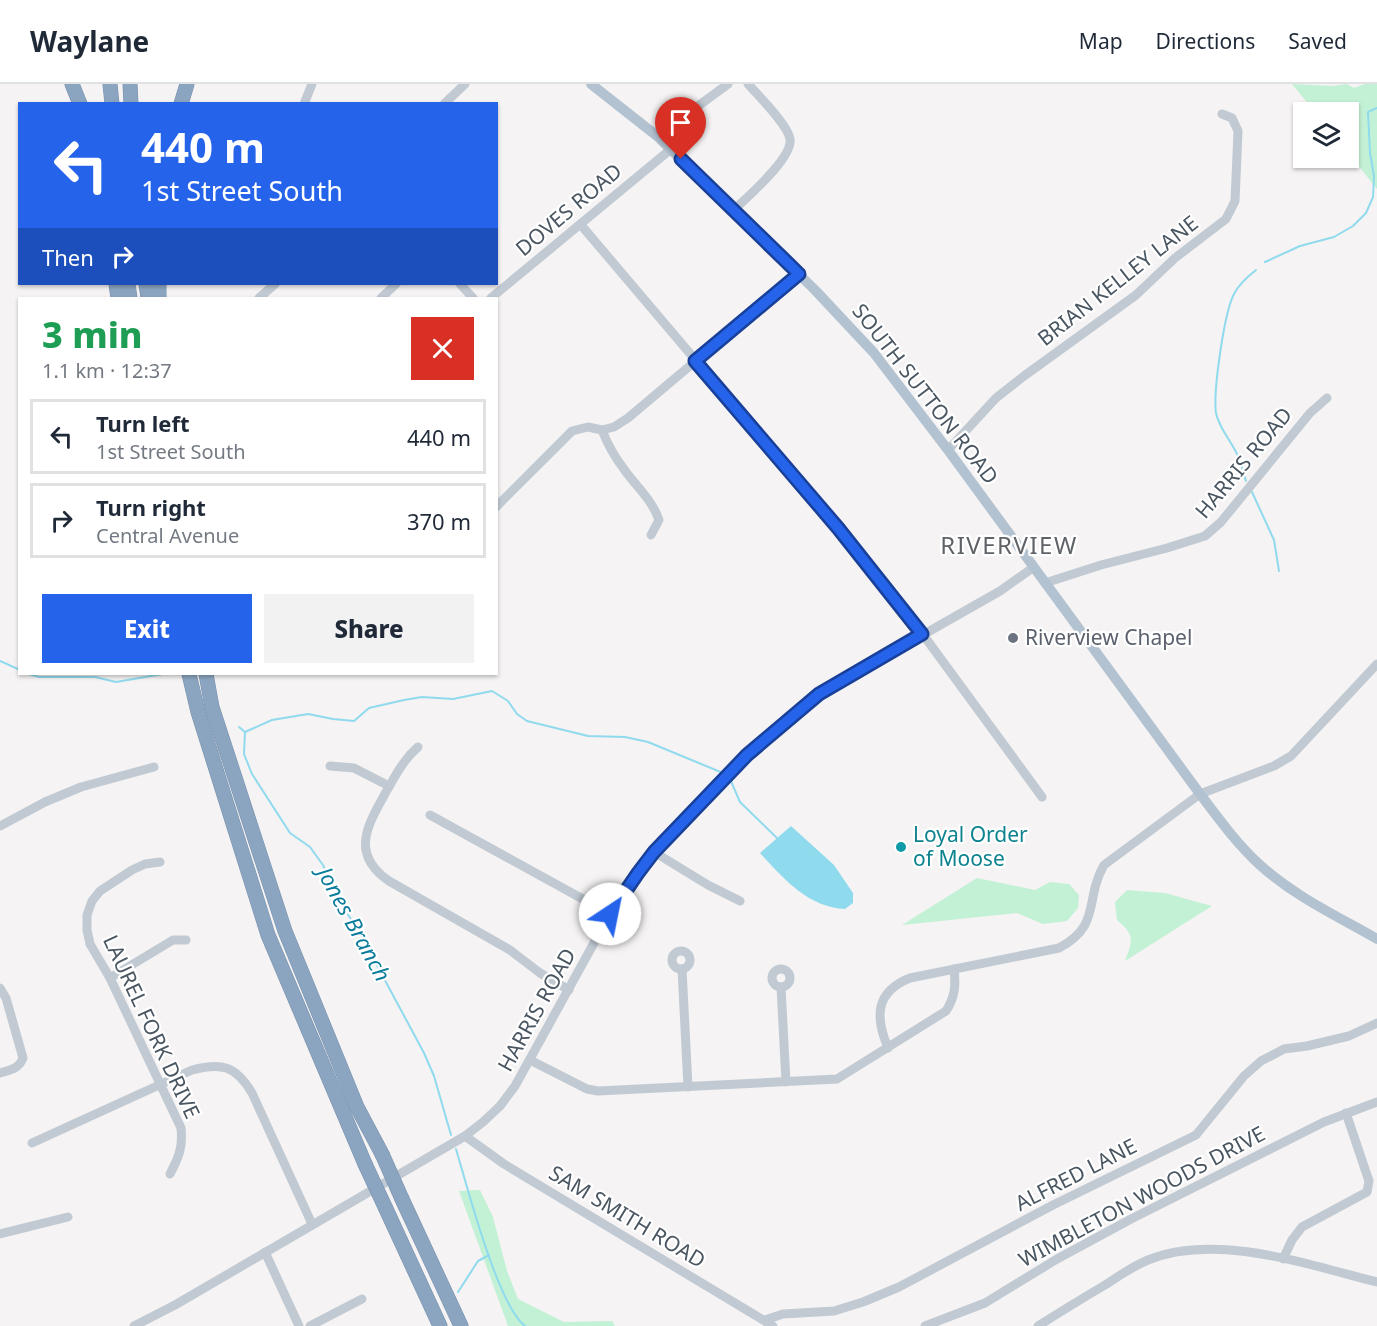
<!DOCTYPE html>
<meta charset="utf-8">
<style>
:root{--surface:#fff;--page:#f2f2f3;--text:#1f2937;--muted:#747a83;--line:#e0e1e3;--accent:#2563eb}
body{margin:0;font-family:"Noto Sans",sans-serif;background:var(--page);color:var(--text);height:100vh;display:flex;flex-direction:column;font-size:22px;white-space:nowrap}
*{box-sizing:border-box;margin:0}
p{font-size:20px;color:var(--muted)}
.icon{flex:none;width:33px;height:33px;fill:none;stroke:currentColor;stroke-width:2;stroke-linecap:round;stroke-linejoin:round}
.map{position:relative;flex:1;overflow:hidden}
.drawer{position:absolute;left:18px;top:213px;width:480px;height:378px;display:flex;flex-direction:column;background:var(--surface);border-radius:0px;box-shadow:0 2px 4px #0004}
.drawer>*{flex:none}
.guide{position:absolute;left:18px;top:18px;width:480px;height:183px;border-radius:0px;box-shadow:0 2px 4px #0004;background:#2563eb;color:#fff;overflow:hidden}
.controls{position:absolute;left:1293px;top:18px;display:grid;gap:12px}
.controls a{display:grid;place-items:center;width:66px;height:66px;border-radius:0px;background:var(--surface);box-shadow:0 2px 4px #0004;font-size:30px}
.pin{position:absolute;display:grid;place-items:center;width:51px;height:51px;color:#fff;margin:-62px -26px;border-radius:50% 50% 50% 0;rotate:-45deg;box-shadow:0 0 6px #0007}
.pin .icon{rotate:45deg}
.me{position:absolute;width:66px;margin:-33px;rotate:34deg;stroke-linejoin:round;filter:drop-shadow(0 0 4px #0008)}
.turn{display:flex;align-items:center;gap:21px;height:126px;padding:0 24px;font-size:27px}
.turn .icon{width:78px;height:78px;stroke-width:2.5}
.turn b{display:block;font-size:42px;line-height:51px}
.then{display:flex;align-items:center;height:57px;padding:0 24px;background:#0003;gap:12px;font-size:22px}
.round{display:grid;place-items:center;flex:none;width:63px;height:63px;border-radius:0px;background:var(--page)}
.head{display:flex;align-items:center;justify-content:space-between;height:102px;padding:0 24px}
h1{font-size:36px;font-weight:800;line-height:45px;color:#1e9e55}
.button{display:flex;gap:12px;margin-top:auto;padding:12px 24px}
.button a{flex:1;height:69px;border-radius:0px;background:var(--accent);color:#fff;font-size:24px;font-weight:800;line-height:69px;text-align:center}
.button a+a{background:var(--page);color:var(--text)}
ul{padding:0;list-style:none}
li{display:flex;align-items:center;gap:18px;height:75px;margin:0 12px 9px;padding:0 12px;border:3px solid var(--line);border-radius:0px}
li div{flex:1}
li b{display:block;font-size:22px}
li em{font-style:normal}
header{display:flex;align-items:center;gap:36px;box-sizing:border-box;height:84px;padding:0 30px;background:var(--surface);border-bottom:2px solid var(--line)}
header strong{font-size:28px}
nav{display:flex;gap:33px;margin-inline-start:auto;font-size:21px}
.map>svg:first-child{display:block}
.green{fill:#c3f1d5}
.water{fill:#90daee}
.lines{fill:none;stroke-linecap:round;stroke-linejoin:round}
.stream{stroke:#90daee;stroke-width:2}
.highway-casing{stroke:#7690ad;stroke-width:15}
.minor{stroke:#c1cad2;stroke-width:9}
.major{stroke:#b3c2d1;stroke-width:10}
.highway{stroke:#8ba5c1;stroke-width:14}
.highway-bridge-casing{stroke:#7690ad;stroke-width:15;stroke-linecap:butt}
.highway-bridge{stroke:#8ba5c1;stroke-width:14}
.route-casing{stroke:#184099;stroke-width:15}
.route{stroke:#2563eb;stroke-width:10}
.worship-dot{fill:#6b7280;stroke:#fff;stroke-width:2}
.culture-dot{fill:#0f9aa8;stroke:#fff;stroke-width:2}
.labels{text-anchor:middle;stroke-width:4.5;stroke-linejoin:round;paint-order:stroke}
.street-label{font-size:21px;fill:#4a5661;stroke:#fff}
.worship-label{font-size:21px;fill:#5b616d;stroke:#fff;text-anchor:start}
.culture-label{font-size:21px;fill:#0d838f;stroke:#fff;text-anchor:start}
.water-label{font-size:22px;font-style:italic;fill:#0c7c9b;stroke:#fff}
.quarter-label{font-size:24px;letter-spacing:1.5px;fill:#5f6368;stroke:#fff}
</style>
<header>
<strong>Waylane</strong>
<nav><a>Map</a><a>Directions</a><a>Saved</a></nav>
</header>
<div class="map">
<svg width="1377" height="1242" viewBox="0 0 1377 1242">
<rect width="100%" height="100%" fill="#f5f3f3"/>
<!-- green -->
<g class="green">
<polygon points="1292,0 1332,2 1347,0 1354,4 1365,0 1377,0 1377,105 1349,70 1348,28 1315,28"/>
<polygon points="977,794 1035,806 1050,798 1069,800 1079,811 1078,824 1067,837 1043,840 1017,829 902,841"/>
<path d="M1127 806 1165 809 1212 822 1125 877C1133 856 1135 851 1117 836L1115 818Z"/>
<polygon points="480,1106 493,1133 507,1187 518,1215 564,1238 612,1237 615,1242 508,1242 459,1107"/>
</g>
<!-- water -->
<path class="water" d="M791 742 834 781 853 809V819L845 825C808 823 784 795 760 769Z"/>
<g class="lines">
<!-- stream -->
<g class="stream">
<polyline points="1265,178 1300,162 1334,153 1353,142 1366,129 1373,113 1374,92 1370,69 1368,28 1377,24"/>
<path d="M1246 397C1243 388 1241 378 1237 370 1231 357 1219 344 1216 329 1213 308 1224 229 1234 210 1239 200 1247 193 1256 186"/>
<polyline points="1252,408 1274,456 1279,487"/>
<polyline points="0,577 20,586"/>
<polyline points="29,590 39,593 95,593 116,598 163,590"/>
<polyline points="239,643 245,648"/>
<polyline points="245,648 272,636 308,630 333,635 354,637 369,624 404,616 422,613 453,615 492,607 508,617 517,630 527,637 588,652 625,653 648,658 723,689"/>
<polyline points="245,648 244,670 252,690 290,749 310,763 323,781 339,816 359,848 424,969 434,992 451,1051"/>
<polyline points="730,695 740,718 777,754"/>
<path d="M456 1065C467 1102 498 1222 525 1242"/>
<polyline points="458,1208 478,1177 489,1171"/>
</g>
<!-- highway casing -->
<g class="highway-casing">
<g id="highway">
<polyline points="72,0 80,20"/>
<polyline points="110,0 112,20"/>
<polyline points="130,0 131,20"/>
<polyline points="181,20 187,0"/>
<polyline points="116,200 118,214"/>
<polyline points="128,200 130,214"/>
<polyline points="146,200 148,214"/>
<polyline points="159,200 159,214"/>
<polyline points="189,590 198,628 268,851 365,1080"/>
<polyline points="206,590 212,623 285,847 357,1023 382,1070"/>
<polyline points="402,1115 461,1242"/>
<polyline points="386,1125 440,1242"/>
</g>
</g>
<!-- minor -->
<g class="minor">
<polyline points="304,20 312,0"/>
<polyline points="444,20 465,0"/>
<polyline points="657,52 728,0"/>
<path d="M733 127C747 113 793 74 790 55 788 41 758 11 748 0"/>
<polyline points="581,141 838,444 908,530 1042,713"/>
<polyline points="460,200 473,214"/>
<polyline points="259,214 275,200"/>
<polyline points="381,214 396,200"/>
<polyline points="491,214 671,65"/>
<path d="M602 346C608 362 616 375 626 388 638 404 652 416 659 436L651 451"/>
<polyline points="948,366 996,314 1024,292 1136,211 1175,174 1226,135 1235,117 1238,47 1232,34 1222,30"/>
<polyline points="496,423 572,347 588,343 602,346 614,343 628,334 799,190"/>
<polyline points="1045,499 1101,481 1167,464 1205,452 1221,438 1310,329 1327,314"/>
<path d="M418 663C403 676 396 691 386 708 367 742 350 770 389 797L510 866 540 889 569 906"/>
<polyline points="330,682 354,684 389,702"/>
<polyline points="430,731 610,830"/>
<polyline points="0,742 45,718 81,703 154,683"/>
<polyline points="654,768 708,801 740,817"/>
<path d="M160 778 145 780 132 786 100 807 92 817 87 831V846L90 860 110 894 181 1044C183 1063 179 1073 170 1090"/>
<circle cx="681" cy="876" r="9"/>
<circle cx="781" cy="894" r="9"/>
<polyline points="682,885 688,1003"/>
<polyline points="110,894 173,856 186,856"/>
<polyline points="781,903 786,998"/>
<path d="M0 904 6 914 23 974C19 985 10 986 0 989"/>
<path d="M888 964C875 933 875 908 910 894L1059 864C1102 841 1084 816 1104 781L1200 710 1274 682 1291 672 1377 580"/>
<path d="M530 976 587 1005 598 1007 837 995 946 927C955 913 956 902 954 885"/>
<polyline points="465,1052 504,1080 773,1242"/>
<path d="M32 1059 192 986C222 978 236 982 252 1009L312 1140"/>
<polyline points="0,1150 68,1133"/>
<polyline points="265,1168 299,1242"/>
<polyline points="1283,1175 1292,1156 1302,1143 1367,1108 1369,1097 1346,1029"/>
<polyline points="765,1236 783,1230 834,1227 863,1218 899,1203 1053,1121 1196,1051 1244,992 1261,977 1284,965 1307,962 1349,952 1377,939"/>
<polyline points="134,1242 175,1221 465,1052 483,1038 500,1022 515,1002 610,830 637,789 654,768 731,686 799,626 819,610 1000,507 1034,483"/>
<polyline points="310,1242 362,1215"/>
<polyline points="925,1242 985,1219 1057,1175 1131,1135 1324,1038 1377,1018"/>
<path d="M1038 1242C1060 1228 1083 1214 1105 1201 1119 1192 1133 1182 1148 1176 1216 1148 1309 1181 1377 1198"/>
</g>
<!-- major -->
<path class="major" d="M591 0 657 52 815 206 874 269 948 366 1200 710C1218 734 1237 760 1260 781 1294 812 1337 832 1377 855"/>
<!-- highway -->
<use href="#highway" class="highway"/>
<!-- highway-bridge casing -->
<g class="highway-bridge-casing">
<g id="highway-bridge">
<polyline points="382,1070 402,1115"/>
<polyline points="365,1080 386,1125"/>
</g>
</g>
<!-- highway-bridge -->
<use href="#highway-bridge" class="highway-bridge"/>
</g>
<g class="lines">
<!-- route casing -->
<g class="route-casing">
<polyline id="route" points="610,830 638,789 654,768 747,671 819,610 922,550 838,444 695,277 799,190 681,75"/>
</g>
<!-- route -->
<use href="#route" class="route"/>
</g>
<!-- markers -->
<circle class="worship-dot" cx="1013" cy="554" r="6"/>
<circle class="culture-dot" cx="901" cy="763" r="6"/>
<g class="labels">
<!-- street labels -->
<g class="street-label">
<text transform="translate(569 126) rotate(-40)" y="7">DOVES ROAD</text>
<text transform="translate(1118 197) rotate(-38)" y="7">BRIAN KELLEY LANE</text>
<text transform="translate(925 310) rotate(52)" y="7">SOUTH SUTTON ROAD</text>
<text transform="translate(1244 379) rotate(-50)" y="7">HARRIS ROAD</text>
<text transform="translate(537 926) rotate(-61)" y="7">HARRIS ROAD</text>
<text transform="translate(151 943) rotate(65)" y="7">LAUREL FORK DRIVE</text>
<text transform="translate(1076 1091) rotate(-27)" y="7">ALFRED LANE</text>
<text transform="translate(1142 1113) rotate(-28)" y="7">WIMBLETON WOODS DRIVE</text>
<text transform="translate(627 1133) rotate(31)" y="7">SAM SMITH ROAD</text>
</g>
<!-- worship labels -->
<g class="worship-label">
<text x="1025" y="561">Riverview Chapel</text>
</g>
<!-- culture labels -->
<g class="culture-label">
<text x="913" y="758">Loyal Order<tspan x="913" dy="24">of Moose</tspan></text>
</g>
<!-- water labels -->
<g class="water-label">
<text transform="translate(354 840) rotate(61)" y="8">Jones Branch</text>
</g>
<!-- quarter labels -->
<g class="quarter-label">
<text x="1009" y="470">RIVERVIEW</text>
</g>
</g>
</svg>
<div class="controls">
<a><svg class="icon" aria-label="layers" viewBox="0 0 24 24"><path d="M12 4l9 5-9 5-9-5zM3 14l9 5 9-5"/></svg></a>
</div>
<div class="pin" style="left:681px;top:75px;background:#d93025"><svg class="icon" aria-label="arrive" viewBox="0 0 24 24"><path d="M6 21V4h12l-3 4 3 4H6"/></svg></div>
<svg class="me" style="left:610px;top:830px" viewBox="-20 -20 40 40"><circle r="19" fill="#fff"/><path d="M0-13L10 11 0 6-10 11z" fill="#2563eb"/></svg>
<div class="guide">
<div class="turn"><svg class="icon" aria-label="left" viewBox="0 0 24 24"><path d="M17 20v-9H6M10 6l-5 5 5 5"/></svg><div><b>440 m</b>1st Street South</div></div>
<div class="then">Then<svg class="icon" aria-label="right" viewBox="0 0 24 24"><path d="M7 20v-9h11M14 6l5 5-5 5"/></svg></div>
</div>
<section class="drawer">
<div class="head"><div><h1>3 min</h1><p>1.1 km · 12:37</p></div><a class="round" style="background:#d93025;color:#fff"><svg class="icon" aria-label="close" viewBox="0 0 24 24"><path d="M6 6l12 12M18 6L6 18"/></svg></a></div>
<ul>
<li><svg class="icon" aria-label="left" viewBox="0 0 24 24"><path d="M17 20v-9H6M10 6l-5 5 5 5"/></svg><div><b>Turn left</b><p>1st Street South</p></div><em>440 m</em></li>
<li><svg class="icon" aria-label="right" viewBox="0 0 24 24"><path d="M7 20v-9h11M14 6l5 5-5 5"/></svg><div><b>Turn right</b><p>Central Avenue</p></div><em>370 m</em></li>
</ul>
<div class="button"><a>Exit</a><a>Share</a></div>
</section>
</div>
